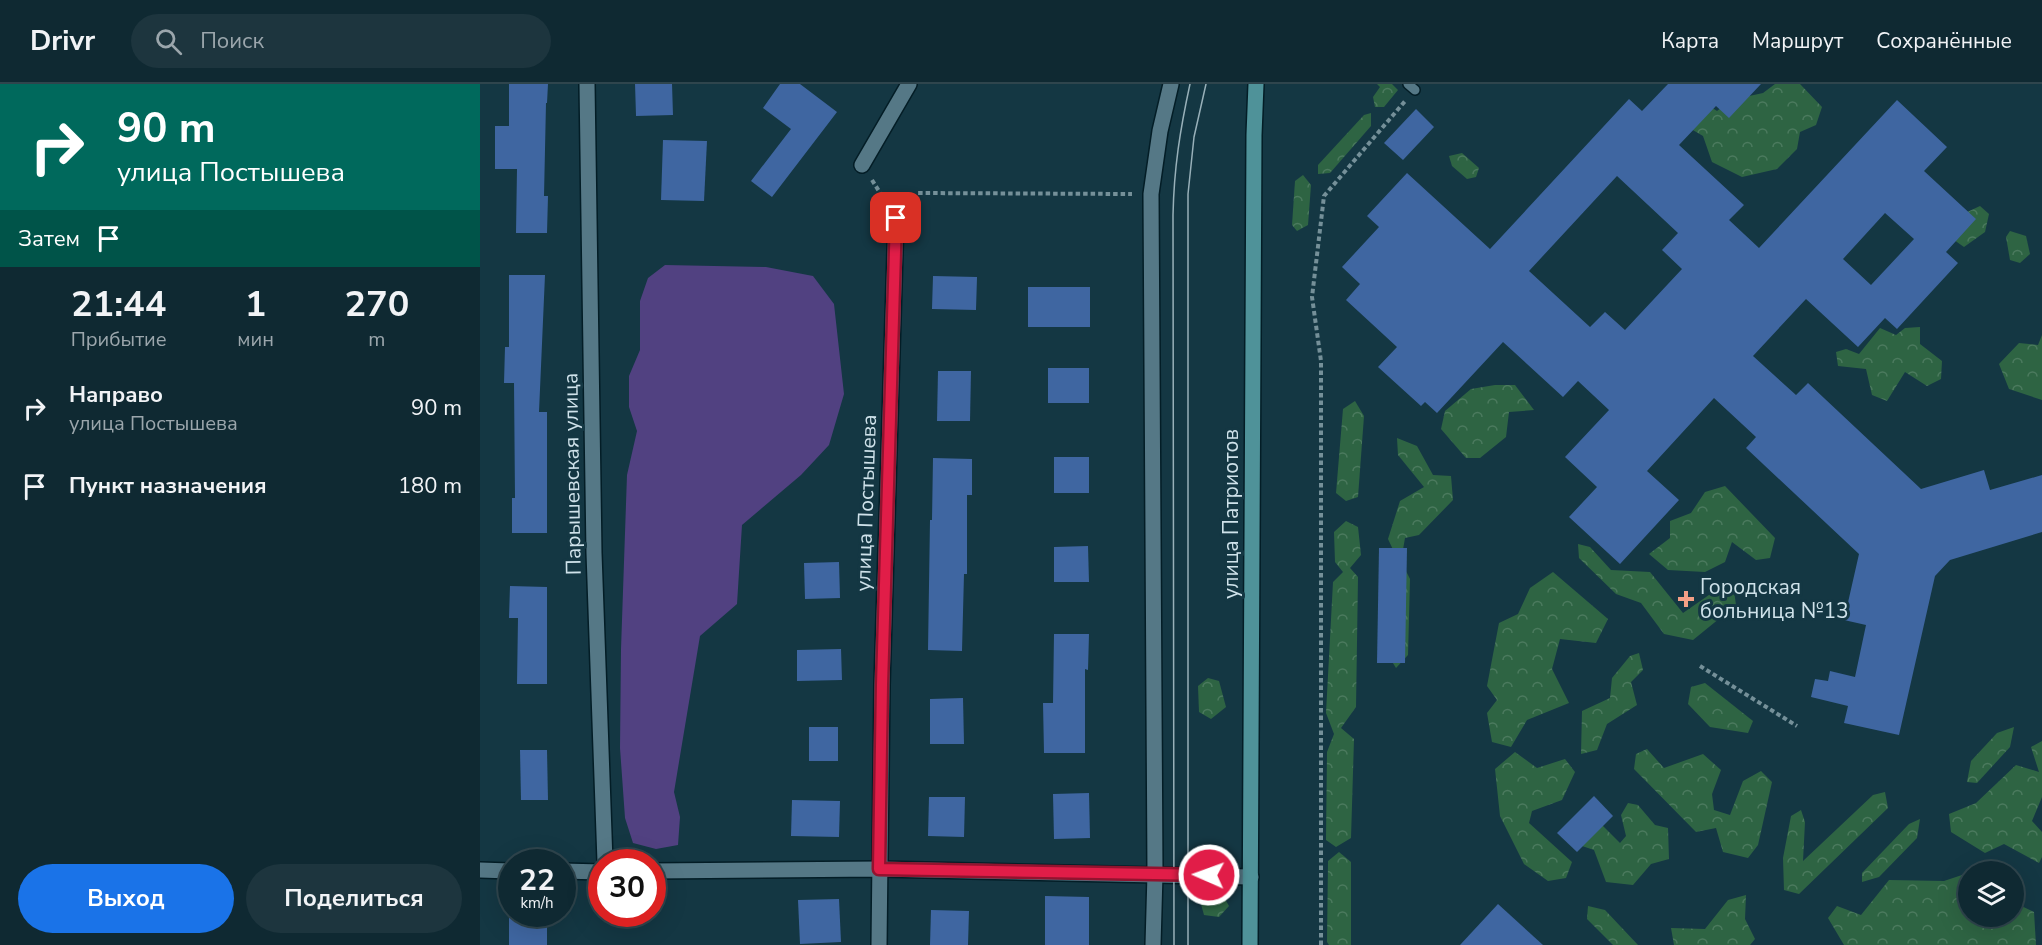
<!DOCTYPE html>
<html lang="ru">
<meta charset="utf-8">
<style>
:root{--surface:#0f2932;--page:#1d353e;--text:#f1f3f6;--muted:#9ba6ac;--line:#2f454d;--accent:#1a73e8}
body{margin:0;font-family:"Nunito Sans",sans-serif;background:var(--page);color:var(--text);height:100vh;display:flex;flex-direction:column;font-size:22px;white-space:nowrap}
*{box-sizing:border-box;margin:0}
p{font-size:20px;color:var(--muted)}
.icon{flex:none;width:33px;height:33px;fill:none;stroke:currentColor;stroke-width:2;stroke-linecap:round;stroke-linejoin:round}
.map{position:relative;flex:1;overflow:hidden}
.panel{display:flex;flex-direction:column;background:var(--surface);width:480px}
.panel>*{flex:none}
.guide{background:#00695c;color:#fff;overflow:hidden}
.controls{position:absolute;left:1478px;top:777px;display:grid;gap:12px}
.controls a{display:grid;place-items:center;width:66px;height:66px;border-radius:50%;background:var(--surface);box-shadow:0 6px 24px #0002,0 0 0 2px var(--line);font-size:30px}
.speed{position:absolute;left:18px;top:765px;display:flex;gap:12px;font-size:30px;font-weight:700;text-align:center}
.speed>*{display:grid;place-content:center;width:78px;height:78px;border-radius:50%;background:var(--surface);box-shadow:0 6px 24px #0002,0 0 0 2px var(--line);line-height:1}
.speed small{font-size:15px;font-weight:400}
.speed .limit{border:9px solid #d22;background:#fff;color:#111}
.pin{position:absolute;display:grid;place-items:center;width:51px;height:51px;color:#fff;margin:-26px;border-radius:12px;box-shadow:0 3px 9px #0006}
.me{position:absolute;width:66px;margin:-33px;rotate:272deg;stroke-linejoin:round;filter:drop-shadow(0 0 4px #0008)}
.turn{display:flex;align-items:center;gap:21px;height:126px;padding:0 18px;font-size:27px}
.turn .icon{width:78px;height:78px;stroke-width:2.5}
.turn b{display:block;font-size:42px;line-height:51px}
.then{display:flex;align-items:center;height:57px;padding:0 18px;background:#0003;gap:12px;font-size:22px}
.eta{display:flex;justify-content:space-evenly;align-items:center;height:102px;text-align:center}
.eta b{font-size:36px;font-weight:700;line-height:42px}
.action{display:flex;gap:12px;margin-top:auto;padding:12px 18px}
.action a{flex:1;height:69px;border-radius:36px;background:var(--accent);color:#fff;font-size:24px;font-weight:700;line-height:69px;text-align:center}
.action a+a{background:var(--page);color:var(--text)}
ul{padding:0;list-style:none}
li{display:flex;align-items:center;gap:18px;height:78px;padding:0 18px}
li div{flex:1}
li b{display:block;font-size:22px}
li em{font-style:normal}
header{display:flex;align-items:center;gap:36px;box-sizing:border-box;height:84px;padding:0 30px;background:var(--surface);border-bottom:2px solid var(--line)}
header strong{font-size:28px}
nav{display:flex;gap:33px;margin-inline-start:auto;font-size:21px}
.search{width:420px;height:54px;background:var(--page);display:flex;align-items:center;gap:15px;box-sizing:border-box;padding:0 21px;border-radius:33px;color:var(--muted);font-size:22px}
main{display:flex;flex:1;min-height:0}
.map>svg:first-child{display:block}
.forest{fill:url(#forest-crowns)}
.water{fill:#514181}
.building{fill:#3f66a1;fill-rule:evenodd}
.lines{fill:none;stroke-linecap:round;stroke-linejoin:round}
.service-casing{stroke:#031d26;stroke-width:12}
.minor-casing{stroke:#031d26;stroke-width:18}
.secondary-casing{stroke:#031d26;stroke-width:18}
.path{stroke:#759099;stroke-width:4;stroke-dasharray:4.5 3;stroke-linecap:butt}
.service{stroke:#557886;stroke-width:9}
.minor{stroke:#557886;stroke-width:15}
.secondary{stroke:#4f9299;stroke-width:15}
.tram{stroke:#98b0b9;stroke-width:1.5}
.route-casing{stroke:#92132f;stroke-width:15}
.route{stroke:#e11d48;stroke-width:10}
.poi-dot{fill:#f39f86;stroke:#143743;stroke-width:2}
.labels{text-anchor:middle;stroke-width:6;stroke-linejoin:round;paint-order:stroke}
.street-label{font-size:21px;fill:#cfe2ea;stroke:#143743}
.poi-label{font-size:21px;fill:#cfe2ea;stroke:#143743;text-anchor:start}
</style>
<header>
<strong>Drivr</strong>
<div class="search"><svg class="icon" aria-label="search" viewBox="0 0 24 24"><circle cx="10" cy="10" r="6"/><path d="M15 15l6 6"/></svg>Поиск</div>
<nav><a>Карта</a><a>Маршрут</a><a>Сохранённые</a></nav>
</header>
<main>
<section class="panel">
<div class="guide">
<div class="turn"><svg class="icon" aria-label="right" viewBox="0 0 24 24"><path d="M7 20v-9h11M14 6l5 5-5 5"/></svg><div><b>90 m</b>улица Постышева</div></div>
<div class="then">Затем<svg class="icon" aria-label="arrive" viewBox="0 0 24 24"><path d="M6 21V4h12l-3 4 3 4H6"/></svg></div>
</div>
<div class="eta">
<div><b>21:44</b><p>Прибытие</p></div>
<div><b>1</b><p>мин</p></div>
<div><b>270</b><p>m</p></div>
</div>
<ul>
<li><svg class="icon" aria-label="right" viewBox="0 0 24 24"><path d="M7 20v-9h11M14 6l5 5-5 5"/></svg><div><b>Направо</b><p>улица Постышева</p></div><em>90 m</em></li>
<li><svg class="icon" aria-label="arrive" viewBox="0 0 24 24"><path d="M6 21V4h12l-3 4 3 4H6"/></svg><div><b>Пункт назначения</b></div><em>180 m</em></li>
</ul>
<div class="action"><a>Выход</a><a>Поделиться</a></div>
</section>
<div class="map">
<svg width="1562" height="861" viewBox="0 0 1562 861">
<defs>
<pattern id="forest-crowns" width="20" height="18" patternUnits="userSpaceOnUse" patternTransform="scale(1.5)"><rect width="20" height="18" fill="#2e6443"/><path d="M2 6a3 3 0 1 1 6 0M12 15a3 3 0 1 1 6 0" fill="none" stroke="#4b7a5e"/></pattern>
</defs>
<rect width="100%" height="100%" fill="#143743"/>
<!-- forest -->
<g class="forest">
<polygon points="897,0 912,0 918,6 904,23 895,23 893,13 900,3"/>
<polygon points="1295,0 1320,0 1342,23 1336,41 1320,48 1317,65 1297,85 1262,93 1232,78 1223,52 1206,42 1225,19 1237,27 1251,16 1283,9"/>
<polygon points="891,29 891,42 850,89 838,90 838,81 884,31"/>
<polygon points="982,69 999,84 996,93 987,95 972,82 969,72"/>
<polygon points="823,91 831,101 828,141 817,147 812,141 815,97"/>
<polygon points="1500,122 1509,130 1505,148 1484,163 1474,156 1483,130"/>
<polygon points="1530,147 1546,152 1550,170 1540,179 1530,176 1526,153"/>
<polygon points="1440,243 1440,260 1462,277 1461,295 1447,302 1425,288 1407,317 1392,311 1386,285 1358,282 1356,268 1366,265 1379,270 1400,244 1416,251 1425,244"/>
<polygon points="1562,251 1562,316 1529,305 1519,280 1539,259 1558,261"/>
<polygon points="1015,301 1035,301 1054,326 1029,328 1026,353 1000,374 986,374 961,345 965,327 991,305"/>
<polygon points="875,317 884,332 878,413 866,417 856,409 863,325"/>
<polygon points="917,354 937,362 953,391 971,392 973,416 939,451 925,454 921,477 930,495 928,571 916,584 908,571 917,474 908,455 920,417 944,403 918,371"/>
<polygon points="1245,402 1295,454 1290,474 1276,476 1252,458 1245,478 1225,488 1188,486 1169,470 1190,454 1190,437 1211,429 1225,408"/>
<polygon points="866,437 878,443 881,471 870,484 878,493 876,623 861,644 874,655 871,754 856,763 846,756 847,668 854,650 846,629 853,498 863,488 855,478 854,448"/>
<polygon points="1098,460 1110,463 1131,486 1170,488 1203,529 1239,504 1254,507 1256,521 1213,556 1184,550 1161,519 1136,510 1099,474"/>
<polygon points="1073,488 1128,535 1116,559 1080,555 1072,585 1089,619 1047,636 1031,663 1012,658 1007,629 1017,616 1007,602 1019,539 1038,530 1050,504"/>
<polygon points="1159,569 1163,586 1151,598 1157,621 1127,640 1117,666 1101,670 1102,627 1130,614 1132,594 1150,572"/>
<polygon points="728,594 739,597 746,623 731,635 719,628 718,602"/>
<polygon points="1225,599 1273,637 1268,649 1230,643 1208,620 1211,603"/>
<polygon points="1534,643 1530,663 1497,699 1487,698 1491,677 1517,649"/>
<polygon points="1562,657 1562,713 1552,737 1562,748 1562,773 1559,779 1524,760 1505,769 1471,748 1469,730 1496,719 1536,681 1559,688 1551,663"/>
<polygon points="1167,665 1184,684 1223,670 1241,686 1232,710 1234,726 1250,731 1263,697 1281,687 1292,698 1278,761 1268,774 1243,768 1236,744 1216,748 1154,685 1156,670"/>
<polygon points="1035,668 1057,684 1085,675 1095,688 1082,716 1052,727 1049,739 1092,778 1086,794 1068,797 1044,780 1020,732 1015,685"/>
<polygon points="1405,708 1408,724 1319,810 1304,806 1303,774 1311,732 1321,726 1325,738 1323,777 1393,711"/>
<polygon points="1148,719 1158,721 1175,741 1188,744 1189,775 1171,780 1153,801 1126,798 1114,766 1090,758 1112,731 1140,759 1146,752 1141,731"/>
<polygon points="1440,735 1437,754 1399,793 1382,798 1382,789 1429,740"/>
<polygon points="859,768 871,778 871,861 849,861 847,858 848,777"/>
<polygon points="1488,789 1488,832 1533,832 1533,818 1554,828 1556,861 1364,861 1348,834 1357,822 1381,831 1409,796 1464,797"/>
<polygon points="728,803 740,806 749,822 739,833 724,831 719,813"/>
<polygon points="1266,811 1265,835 1275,855 1270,861 1194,861 1191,844 1225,845 1248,816"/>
<polygon points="1108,822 1125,826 1158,861 1133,861 1107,835"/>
</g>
<!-- water -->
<polygon class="water" points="185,181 286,183 333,192 354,220 364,310 349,361 321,391 262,441 257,520 220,552 194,708 200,733 198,761 176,765 153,759 145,734 140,664 141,565 147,391 157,347 149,323 149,292 160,266 160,217 168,194"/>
<!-- building -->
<g class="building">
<polygon points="29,0 68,0 67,19 66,19 64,112 68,112 67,149 36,149 37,85 15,85 15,42 29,42"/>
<polygon points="155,0 192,0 193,31 156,32"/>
<polygon points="300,0 320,0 357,28 292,113 271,97 311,45 283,24"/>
<path d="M1188 0H1281L1249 34 1236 22 1199 61 1264 121 1249 136 1279 164 1417 16 1467 63 1444 87 1496 135 1466 168 1478 179 1417 245 1405 234 1378 263 1326 215 1273 272 1316 311 1328 299 1441 405 1504 386 1510 406 1562 391V448L1470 476 1455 492 1419 651 1364 639 1368 622 1331 613 1335 595 1348 597 1350 587 1375 593 1386 541 1364 536 1379 470 1266 364 1276 353 1234 314 1167 387 1199 416 1140 480 1089 433 1117 403 1085 373 1129 326 1098 297 1083 313 1023 258 957 329 945 318 941 322 898 283 917 263 866 216 880 200 862 183 899 143 887 132 927 89 1010 165 1149 15 1162 27ZM1137 92 1198 149 1182 166 1202 185 1145 246 1125 228 1110 243 1049 187ZM1405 129 1434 155 1391 201 1363 175Z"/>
<polygon points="936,25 954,43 923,76 904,59"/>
<polygon points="183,56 227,57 224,117 181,116"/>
<polygon points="29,191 65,191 59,328 67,328 67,449 32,449 32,414 35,414 34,299 24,299 25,263 29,263"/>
<polygon points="453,192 497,193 496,226 452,225"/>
<rect x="548" y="203" width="62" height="40"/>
<rect x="568" y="284" width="41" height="35"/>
<polygon points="458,287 491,287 490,337 457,337"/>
<rect x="574" y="373" width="35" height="36"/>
<polygon points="453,374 492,375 492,411 487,411 487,490 484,490 482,567 448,566 450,436 452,436"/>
<polygon points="608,462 609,498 574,498 574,463"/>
<polygon points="899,464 927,464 925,579 897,579"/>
<polygon points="359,478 360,514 325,515 324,479"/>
<polygon points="30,502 67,503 67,600 37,600 38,534 29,534"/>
<polygon points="574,550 609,550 608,586 605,585 605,669 564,669 563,619 573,619"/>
<polygon points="361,565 362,596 317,597 317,566"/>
<polygon points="483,614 484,660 450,660 450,615"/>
<rect x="329" y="643" width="29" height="34"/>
<polygon points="40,666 67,666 68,716 41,716"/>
<polygon points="609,709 610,754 574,755 573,710"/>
<polygon points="1114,712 1133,732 1097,768 1077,749"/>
<polygon points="449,713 485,713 484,753 448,752"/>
<polygon points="312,716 360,717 359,753 311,752"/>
<polygon points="565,812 609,813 609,861 565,861"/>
<polygon points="359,815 361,858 320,860 318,816"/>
<polygon points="1018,820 1063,861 980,861"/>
<polygon points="451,826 489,827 488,861 450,861"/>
<polygon points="29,831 67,832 67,861 29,861"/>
</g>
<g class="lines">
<!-- service casing -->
<g class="service-casing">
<polyline id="service" points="928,0 935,6"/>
</g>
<!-- minor casing -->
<g class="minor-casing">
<g id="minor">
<polyline points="107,0 114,469 125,778"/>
<polyline points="382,81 429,0"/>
<polyline points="0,786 32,787"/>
<polyline points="82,787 122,788"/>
<polyline points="172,787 399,785 771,793"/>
<polyline points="399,861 402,601 416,134"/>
<polyline points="673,861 675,790 671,110 680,47 691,0"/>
</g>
</g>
<!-- secondary casing -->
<g class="secondary-casing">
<polyline id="secondary" points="770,861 774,51 776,0"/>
</g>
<!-- path -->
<g class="path">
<polyline points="392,96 407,120"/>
<polyline points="428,120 438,109 652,110"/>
<polyline points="1220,582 1317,642"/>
<polyline points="841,861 841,277 832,213 844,112 926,16"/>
</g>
<!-- service -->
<use href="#service" class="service"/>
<!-- minor -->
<use href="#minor" class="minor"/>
<!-- secondary -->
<use href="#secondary" class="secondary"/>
<!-- tram -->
<g class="tram">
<path d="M694 861 693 131C694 84 700 46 710 0"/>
<polyline points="708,861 708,110 714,53 726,0"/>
</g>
</g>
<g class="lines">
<!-- route casing -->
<g class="route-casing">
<polyline id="route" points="416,134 402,601 399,785 729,791"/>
</g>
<!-- route -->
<use href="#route" class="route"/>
</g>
<!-- markers -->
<path class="poi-dot" d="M1203 506h6v6h6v6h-6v6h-6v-6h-6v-6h6z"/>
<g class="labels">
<!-- street labels -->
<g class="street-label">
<text transform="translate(92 390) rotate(-91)" y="7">Парышевская улица</text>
<text transform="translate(386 419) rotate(-88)" y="7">улица Постышева</text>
<text transform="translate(751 430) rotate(-90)" y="7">улица Патриотов</text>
</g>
<!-- poi labels -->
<g class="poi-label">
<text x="1220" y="510">Городская<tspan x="1220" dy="24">больница №13</tspan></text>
</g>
</g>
</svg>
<div class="controls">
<a><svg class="icon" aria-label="layers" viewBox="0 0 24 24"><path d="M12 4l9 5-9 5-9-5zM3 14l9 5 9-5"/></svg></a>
</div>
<div class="speed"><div>22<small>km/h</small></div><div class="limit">30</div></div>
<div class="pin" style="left:416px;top:134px;background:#d93025"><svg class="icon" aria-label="arrive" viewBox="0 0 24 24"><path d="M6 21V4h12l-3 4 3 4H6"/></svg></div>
<svg class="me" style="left:729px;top:791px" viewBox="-20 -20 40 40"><circle r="17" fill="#e11d48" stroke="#fff" stroke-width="3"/><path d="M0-11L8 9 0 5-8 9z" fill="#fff"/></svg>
</div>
</main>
